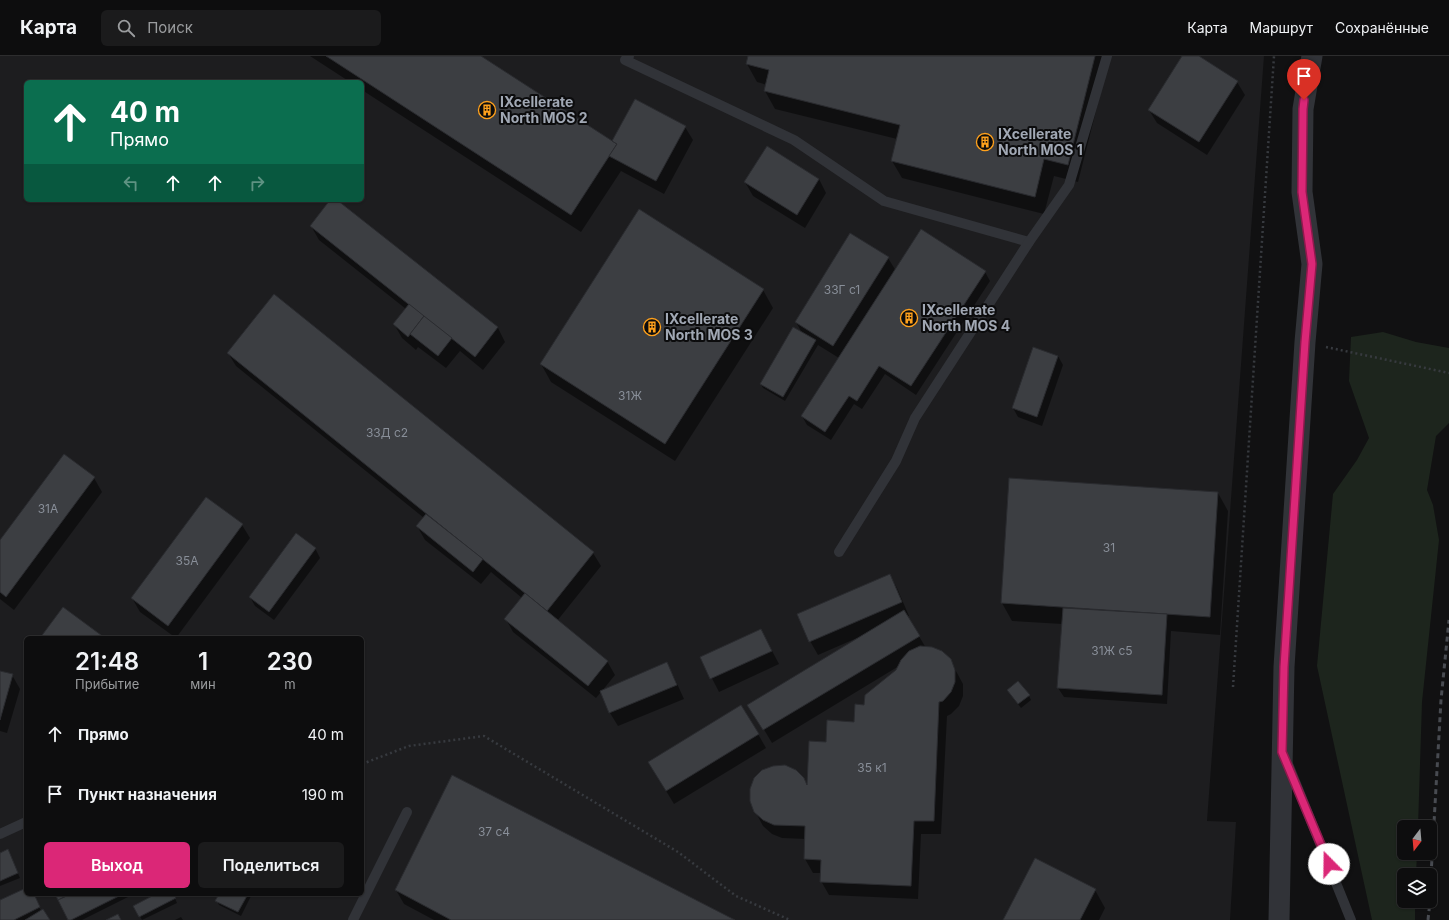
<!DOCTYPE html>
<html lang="ru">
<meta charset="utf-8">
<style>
:root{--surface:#0d0d0e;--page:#1b1b1c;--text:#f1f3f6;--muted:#9a9c9e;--line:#2d2d2e;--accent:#db2777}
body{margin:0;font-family:Inter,sans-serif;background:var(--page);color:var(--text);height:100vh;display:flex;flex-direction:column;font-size:15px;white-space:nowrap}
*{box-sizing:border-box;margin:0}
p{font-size:13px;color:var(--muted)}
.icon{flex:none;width:22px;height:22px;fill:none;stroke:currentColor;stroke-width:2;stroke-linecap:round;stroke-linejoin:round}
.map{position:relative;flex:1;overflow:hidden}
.sheet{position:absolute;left:24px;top:580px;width:340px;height:260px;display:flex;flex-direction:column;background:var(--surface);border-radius:6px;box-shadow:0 1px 3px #0004,0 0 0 1px var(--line)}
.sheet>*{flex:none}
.hud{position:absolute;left:24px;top:24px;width:340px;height:122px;border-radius:6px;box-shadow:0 1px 3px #0004,0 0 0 1px var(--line);background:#0b6e4f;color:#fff;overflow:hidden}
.needle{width:26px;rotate:196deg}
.buttons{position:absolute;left:1397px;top:764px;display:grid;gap:8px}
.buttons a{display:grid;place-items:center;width:40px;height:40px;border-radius:6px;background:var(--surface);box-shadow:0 1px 3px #0004,0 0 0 1px var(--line);font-size:20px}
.pin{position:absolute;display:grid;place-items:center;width:34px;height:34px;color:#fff;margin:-41px -17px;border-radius:50% 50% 50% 0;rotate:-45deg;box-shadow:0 0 4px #0007}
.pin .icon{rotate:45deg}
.me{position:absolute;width:44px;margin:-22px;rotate:338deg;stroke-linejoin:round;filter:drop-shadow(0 0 3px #0008)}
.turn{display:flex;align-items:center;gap:14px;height:84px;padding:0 20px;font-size:18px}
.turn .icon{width:52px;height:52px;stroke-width:2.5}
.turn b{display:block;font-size:28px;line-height:34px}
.lanes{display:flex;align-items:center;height:38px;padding:0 20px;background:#0003;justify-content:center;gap:20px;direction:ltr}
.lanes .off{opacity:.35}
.eta{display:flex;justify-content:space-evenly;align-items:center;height:68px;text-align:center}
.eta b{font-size:24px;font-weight:600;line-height:28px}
.cta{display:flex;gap:8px;margin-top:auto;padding:8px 20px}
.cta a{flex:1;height:46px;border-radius:6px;background:var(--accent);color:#fff;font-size:16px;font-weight:600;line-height:46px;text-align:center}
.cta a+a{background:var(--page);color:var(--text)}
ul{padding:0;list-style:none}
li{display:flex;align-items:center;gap:12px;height:60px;padding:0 20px}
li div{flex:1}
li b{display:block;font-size:15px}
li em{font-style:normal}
header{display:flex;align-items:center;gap:24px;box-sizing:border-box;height:56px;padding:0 20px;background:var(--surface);border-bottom:1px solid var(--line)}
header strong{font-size:19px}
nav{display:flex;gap:22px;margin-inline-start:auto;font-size:14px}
.search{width:280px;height:36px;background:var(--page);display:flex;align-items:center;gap:10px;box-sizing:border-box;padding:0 14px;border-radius:6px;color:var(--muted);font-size:15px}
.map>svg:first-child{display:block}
.built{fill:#1d1d1f;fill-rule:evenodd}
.green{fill:#1d251d}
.shadow{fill:#0007}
.building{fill:#3c3e42;stroke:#2a2b2f}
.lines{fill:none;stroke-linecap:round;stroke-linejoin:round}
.path{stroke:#373a3f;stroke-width:2.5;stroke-dasharray:2 3;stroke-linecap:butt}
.lane{stroke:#313338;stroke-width:10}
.street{stroke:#313338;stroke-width:21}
.rail{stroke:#484b51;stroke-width:3;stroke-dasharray:5 4;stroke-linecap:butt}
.route-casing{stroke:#8e194d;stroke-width:10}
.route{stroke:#db2777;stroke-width:7}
.labels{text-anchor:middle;stroke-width:4;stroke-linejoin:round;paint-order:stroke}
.number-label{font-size:12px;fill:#888e98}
.poi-label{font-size:14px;font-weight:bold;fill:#a1a8b4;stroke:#0c0c0d;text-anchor:start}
</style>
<header>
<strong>Карта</strong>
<div class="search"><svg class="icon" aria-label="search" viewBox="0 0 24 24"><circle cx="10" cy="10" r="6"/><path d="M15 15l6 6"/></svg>Поиск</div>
<nav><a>Карта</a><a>Маршрут</a><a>Сохранённые</a></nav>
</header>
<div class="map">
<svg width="1449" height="864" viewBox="0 0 1449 864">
<rect width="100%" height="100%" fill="#111112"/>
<!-- built -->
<path class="built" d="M0 0H1264L1207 765 1236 766 1230 864H0ZM26 26H362V144H26ZM26 582H362V838H26Z"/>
<!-- green -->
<polygon class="green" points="1383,276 1416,286 1449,292 1449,367 1436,380 1427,434 1433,449 1439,484 1422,646 1418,771 1404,771 1404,797 1417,797 1416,819 1404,819 1404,845 1415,845 1415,864 1372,864 1317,610 1333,438 1357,404 1369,382 1349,325 1351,281"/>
<!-- shadow -->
<g class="shadow">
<polygon points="310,0 479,0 612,87 685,71 693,84 664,138 621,115 581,176 362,34 362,26 350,26"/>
<polygon points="749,0 1110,0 1078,126 1054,120 1044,158 902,122 892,105 897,83 775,53 765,35 767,29 757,26 747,8"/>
<polygon points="1184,0 1197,0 1237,26 1245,39 1207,99 1157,67 1149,54"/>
<polygon points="819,123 826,137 805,172 753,140 745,126"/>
<polygon points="332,144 336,144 498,272 505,286 483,314 460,295 446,312 418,291 416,294 402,282 394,268 406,253 319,184 311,170"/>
<polygon points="639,155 763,234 773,252 675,405 551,326 541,308"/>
<polygon points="888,202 896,215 985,216 990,225 916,339 885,318 862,353 854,348 831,384 807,369 802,360 839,302 818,289 785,345 763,332 761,328 802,277 796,266"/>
<polygon points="228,297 593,497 601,510 557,565 607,605 615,619 602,635 667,608 674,621 684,643 618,670 610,657 601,636 596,642 513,576 506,563 522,542 491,516 481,528 425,484 417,470 424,462 236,310"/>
<polygon points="1058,300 1063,309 1042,370 1018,361 1013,352"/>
<polygon points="94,422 102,436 14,554 0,543 0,486"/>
<polygon points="1009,424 1218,437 1228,455 1220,579 1171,575 1167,648 1064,641 1058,632 1062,568 1012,565 1002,547"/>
<polygon points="206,442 242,469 250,482 176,582 140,556 132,542"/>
<polygon points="315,492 320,502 274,564 255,550 250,541"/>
<polygon points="890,519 897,532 909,560 907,560 926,592 950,604 963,628 963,640 959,650 951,658 947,660 941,778 921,778 918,843 829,839 821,825 821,817 813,817 805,803 806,783 782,782 772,778 763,770 755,755 803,723 808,731 827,687 855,667 865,650 897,615 899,610 772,687 757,662 857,583 857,582 818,599 810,585"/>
<polygon points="761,574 779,608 719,636 701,601"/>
<polygon points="0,616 12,619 20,633 7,677 0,675"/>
<polygon points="1008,635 1029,640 1031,644 1021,652"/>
<polygon points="758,678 766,692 674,748 657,720"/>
<polygon points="0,798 10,799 20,822 0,830"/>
<polygon points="26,833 26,838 33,838 41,855 49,864 0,864 0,845"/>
<polygon points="396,834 733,864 434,864 404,848"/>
<polygon points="1095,834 1105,852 1099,864 1004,864"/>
<polygon points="56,838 134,838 82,864 69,864"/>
<polygon points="158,838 173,838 177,847 142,864 134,850"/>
<polygon points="220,838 252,838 241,860 219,849 217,845"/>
<polygon points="181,861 183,864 175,864"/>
</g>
<!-- building -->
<g class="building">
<polygon points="326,0 481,0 617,88 571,159"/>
<polygon points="748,0 1095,0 1068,109 1044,103 1035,141 891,105 900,69 764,35 769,14 746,8"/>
<polygon points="1182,0 1199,0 1238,25 1199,86 1148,54"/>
<polygon points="635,43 686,70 656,125 609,100 617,88 612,85"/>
<polygon points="767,90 819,123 797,159 744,126"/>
<polygon points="330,144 337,144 498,271 475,301 310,170"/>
<polygon points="639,153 764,233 665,388 540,308"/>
<polygon points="921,173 986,215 911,330 879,310 857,345 849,340 825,376 801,360"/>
<polygon points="850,177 889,201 833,290 795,266"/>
<polygon points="274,238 594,496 547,555 227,297"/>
<polygon points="409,248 424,260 408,281 393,268"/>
<polygon points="424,260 452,282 438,300 410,278"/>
<polygon points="793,271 816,284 783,341 760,328"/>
<polygon points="1033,291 1058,300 1037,361 1012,352"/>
<polygon points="64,398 95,421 6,541 0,536 0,484"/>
<polygon points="1009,422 1218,436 1210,561 1001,547"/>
<polygon points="206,441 243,468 168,570 131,542"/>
<polygon points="426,458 483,503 473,516 416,470"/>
<polygon points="296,477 316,492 269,556 249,541"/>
<polygon points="890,518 902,546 809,586 797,558"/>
<polygon points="525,537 608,605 588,630 504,563"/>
<polygon points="63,551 105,582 40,582"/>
<polygon points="1063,552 1167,558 1162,639 1057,632"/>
<polygon points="904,554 920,580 763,674 747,649"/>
<polygon points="761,573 772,595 710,623 700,601"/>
<polygon points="920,590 932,591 942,595 951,603 955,614 955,626 951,636 943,645 939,646 934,765 914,765 911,830 820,826 821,804 804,803 805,770 774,769 763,764 754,756 750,745 750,733 754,722 762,714 773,710 785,709 796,714 804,722 807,729 809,685 826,686 827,664 854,666 855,648 864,649 865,639 896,614 901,604 909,595"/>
<polygon points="667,606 677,629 609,657 600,635"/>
<polygon points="0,615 13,618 0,664"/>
<polygon points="1018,625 1030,639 1018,648 1007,634"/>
<polygon points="741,649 759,678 666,735 648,706"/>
<polygon points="452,719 735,864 451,864 395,834"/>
<polygon points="8,793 18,817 0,825 0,797"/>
<polygon points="1035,802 1096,833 1080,864 1003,864"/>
<polygon points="26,832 26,838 34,838 40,851 14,864 0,864 0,844"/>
<polygon points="55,838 71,838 58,844"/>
<polygon points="71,838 123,838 71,864 68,864 58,844"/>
<polygon points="156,838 173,838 176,842 139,861 133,850"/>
<polygon points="219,838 248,838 238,856 215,845"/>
<polygon points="43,853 50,864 25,864"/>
<polygon points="118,858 121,864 106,864"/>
</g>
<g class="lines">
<!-- path -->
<g class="path">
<polyline points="1326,291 1449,317"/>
<polyline points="1233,631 1274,0"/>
<polyline points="362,708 409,690 484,680 678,796 736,840 790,864"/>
</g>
<!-- lane -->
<g class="lane">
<polyline points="629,0 625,4 794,84 884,145 1029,186"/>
<polyline points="839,496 896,405 915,362 1029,186 1069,129 1107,0"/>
<polyline points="1288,708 1351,864"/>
<polyline points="0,778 26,766"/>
<polyline points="353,864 407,756"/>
</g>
<!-- street -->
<polyline class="street" points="1279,864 1284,611 1305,286 1312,208 1302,136 1303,53 1312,0"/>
<!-- rail -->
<g class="rail">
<polyline points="1430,837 1441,644 1449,564"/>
<polyline points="1428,864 1430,845"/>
</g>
</g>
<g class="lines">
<!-- route casing -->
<g class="route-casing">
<polyline id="route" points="1304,44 1303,53 1302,136 1312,208 1305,286 1284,611 1282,696 1329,808"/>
</g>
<!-- route -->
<use href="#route" class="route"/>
</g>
<!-- icons -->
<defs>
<g id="building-ring" transform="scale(0.9)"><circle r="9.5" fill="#0c0c0d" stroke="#ffa11c" stroke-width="1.5"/><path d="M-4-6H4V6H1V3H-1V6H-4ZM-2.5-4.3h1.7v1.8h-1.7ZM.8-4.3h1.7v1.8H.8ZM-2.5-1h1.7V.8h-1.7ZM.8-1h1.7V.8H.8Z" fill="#ffa11c"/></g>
</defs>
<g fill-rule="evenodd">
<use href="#building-ring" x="487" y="54"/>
<use href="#building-ring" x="985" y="86"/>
<use href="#building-ring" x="909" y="262"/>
<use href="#building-ring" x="652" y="271"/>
</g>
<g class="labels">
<!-- number labels -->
<g class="number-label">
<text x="842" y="238">33Г с1</text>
<text x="630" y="344">31Ж</text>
<text x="387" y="381">33Д с2</text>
<text x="48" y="457">31А</text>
<text x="1109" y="496">31</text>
<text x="187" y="509">35А</text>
<text x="1112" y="599">31Ж с5</text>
<text x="872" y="716">35 к1</text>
<text x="494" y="780">37 с4</text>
</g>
<!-- poi labels -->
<g class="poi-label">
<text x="500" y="51">IXcellerate<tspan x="500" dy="16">North MOS 2</tspan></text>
<text x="998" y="83">IXcellerate<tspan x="998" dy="16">North MOS 1</tspan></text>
<text x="922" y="259">IXcellerate<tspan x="922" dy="16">North MOS 4</tspan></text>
<text x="665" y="268">IXcellerate<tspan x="665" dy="16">North MOS 3</tspan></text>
</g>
</g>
</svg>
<div class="buttons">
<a><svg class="needle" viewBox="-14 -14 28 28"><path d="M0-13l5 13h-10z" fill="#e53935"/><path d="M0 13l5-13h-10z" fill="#9a9c9e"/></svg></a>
<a><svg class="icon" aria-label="layers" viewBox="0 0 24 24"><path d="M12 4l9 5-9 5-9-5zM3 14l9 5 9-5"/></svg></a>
</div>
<div class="pin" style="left:1304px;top:44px;background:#d93025"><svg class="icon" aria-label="arrive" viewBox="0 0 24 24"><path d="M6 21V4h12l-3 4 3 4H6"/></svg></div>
<svg class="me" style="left:1329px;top:808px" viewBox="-20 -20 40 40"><circle r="19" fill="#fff"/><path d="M0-13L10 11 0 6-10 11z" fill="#db2777"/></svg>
<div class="hud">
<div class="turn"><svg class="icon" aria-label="ahead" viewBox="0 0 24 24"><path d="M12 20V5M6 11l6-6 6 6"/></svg><div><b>40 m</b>Прямо</div></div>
<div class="lanes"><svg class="icon off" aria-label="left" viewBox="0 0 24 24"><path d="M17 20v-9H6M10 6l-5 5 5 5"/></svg><svg class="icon" aria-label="ahead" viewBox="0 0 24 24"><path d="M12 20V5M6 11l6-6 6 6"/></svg><svg class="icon" aria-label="ahead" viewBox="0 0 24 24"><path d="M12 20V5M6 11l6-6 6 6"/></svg><svg class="icon off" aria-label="right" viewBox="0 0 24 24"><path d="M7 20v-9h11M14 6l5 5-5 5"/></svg></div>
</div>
<section class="sheet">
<div class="eta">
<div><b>21:48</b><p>Прибытие</p></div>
<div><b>1</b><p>мин</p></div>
<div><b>230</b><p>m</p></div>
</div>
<ul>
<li><svg class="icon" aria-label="ahead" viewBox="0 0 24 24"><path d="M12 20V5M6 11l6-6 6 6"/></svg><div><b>Прямо</b></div><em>40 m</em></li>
<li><svg class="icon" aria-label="arrive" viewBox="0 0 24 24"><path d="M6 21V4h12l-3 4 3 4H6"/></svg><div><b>Пункт назначения</b></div><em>190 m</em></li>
</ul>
<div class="cta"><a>Выход</a><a>Поделиться</a></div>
</section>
</div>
